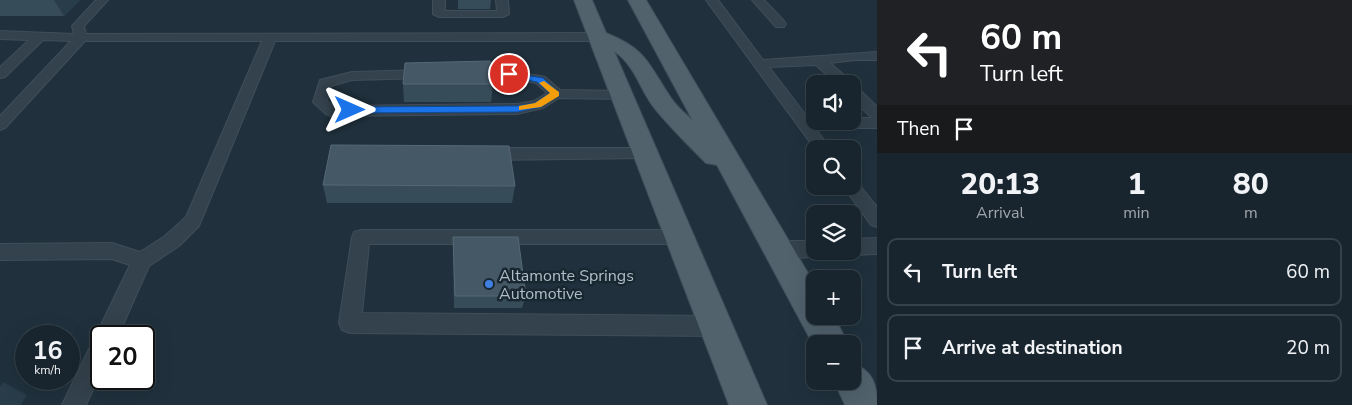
<!DOCTYPE html>
<meta charset="utf-8">
<style>
:root{--surface:#18252e;--page:#25313a;--text:#f1f3f6;--muted:#9fa5aa;--line:#36424a}
body{margin:0;font-family:"Nunito Sans",sans-serif;background:var(--page);color:var(--text);height:100vh;display:flex;flex-direction:column;font-size:19px;white-space:nowrap}
*{box-sizing:border-box;margin:0}
p{font-size:16px;color:var(--muted)}
.icon{flex:none;width:28px;height:28px;fill:none;stroke:currentColor;stroke-width:2;stroke-linecap:round;stroke-linejoin:round}
.map{position:relative;flex:1;overflow:hidden}
.side{display:flex;flex-direction:column;background:var(--surface);width:475px}
.side>*{flex:none}
.top-card{background:#202124;color:#fff;overflow:hidden}
.tools{position:absolute;left:806px;top:75px;display:grid;gap:10px}
.tools a{display:grid;place-items:center;width:55px;height:55px;border-radius:10px;background:var(--surface);box-shadow:0 5px 20px #0002,0 0 0 1px var(--line);font-size:25px}
.speed{position:absolute;left:15px;top:325px;display:flex;gap:10px;font-size:25px;font-weight:700;text-align:center}
.speed>*{display:grid;place-content:center;width:65px;height:65px;border-radius:50%;background:var(--surface);box-shadow:0 5px 20px #0002,0 0 0 1px var(--line);line-height:1}
.speed small{font-size:12px;font-weight:400}
.speed .limit{border:2px solid #111;border-radius:8px;background:#fff;color:#111}
.pin{position:absolute;display:grid;place-items:center;width:42px;height:42px;color:#fff;margin:-21px;border:2px solid #fff;border-radius:50%;box-shadow:0 1px 5px #0007}
.me{position:absolute;width:55px;margin:-28px;rotate:90deg;stroke-linejoin:round;filter:drop-shadow(0 0 4px #0008)}
.turn{display:flex;align-items:center;gap:18px;height:105px;padding:0 20px;font-size:22px}
.turn .icon{width:65px;height:65px;stroke-width:2.5}
.turn b{display:block;font-size:35px;line-height:42px}
.then{display:flex;align-items:center;height:48px;padding:0 20px;background:#0003;gap:10px;font-size:19px}
.eta{display:flex;justify-content:space-evenly;align-items:center;height:85px;text-align:center}
.eta b{font-size:30px;font-weight:800;line-height:35px}
ul{padding:0;list-style:none}
li{display:flex;align-items:center;gap:15px;height:68px;margin:0 10px 8px;padding:0 10px;border:2px solid var(--line);border-radius:10px}
li div{flex:1}
li b{display:block;font-size:19px}
li em{font-style:normal}
main{display:flex;flex:1;min-height:0}
.map>svg:first-child{display:block}
.lines{fill:none;stroke-linecap:round;stroke-linejoin:round}
.lane-casing{stroke:#404e59;stroke-width:2}
.primary-casing{stroke:#404e59;stroke-width:2}
.lane{fill:#34424d;fill-rule:evenodd}
.primary{fill:#51626d;fill-rule:evenodd}
.wall{fill:#374c59}
.shaded-wall{fill:#283c49}
.building{fill:#445865;stroke:#556875}
.route{fill:#1a73e8;stroke:#114b97}
.slow{fill:#f59e0b}
.shop-dot{fill:#3f7fe0;stroke:#192731;stroke-width:2}
.labels{text-anchor:middle;stroke-width:5;stroke-linejoin:round;paint-order:stroke}
.poi-label{font-size:16px;fill:#afbdc9;stroke:#192731;text-anchor:start}
</style>
<main>
<div class="map">
<svg width="877" height="405" viewBox="0 0 877 405">
<rect width="100%" height="100%" fill="#20313d"/>
<g class="lines">
<!-- lane casing -->
<g class="lane-casing">
<g id="lane">
<polygon points="96,0 108,0 84,26 86,34 598,33 604,37 598,41 275,41 199,226 179,246 149,266 118,336 101,336 101,372 86,405 62,405 93,341 97,339 96,336 99,329 130,265 112,259 0,260 0,244 112,243 140,252 165,236 186,217 262,41 85,41 5,128 0,130 0,116 71,41 43,40 5,77 0,78 0,67 29,40 0,39 0,31 74,34 72,26"/>
<polygon points="433,0 445,0 445,11 497,11 496,0 508,0 509,14 503,17 439,17 433,14"/>
<polygon points="706,0 718,0 763,60 877,52 877,60 855,60 830,63 851,81 853,84 852,85 837,84 816,65 769,67 808,118 815,118 815,121 852,121 852,118 872,118 852,99 852,86 857,87 877,107 877,128 815,128 831,149 815,149"/>
<polygon points="752,0 764,0 784,21 786,24 784,27 776,27"/>
<polygon points="467,69 498,69 540,76 545,77 560,90 621,91 626,92 628,95 626,98 621,99 559,98 543,108 517,114 331,116 326,114 313,102 320,80 352,72 426,70 433,74 426,78 352,80 331,86 327,101 334,106 517,104 534,101 547,93 536,83 498,77 462,76 460,73"/>
<polygon points="488,148 645,148 651,149 653,153 651,157 645,158 488,160 482,158 480,154 482,150"/>
<polygon points="852,180 857,182 877,207 877,227 871,225 843,186 852,186"/>
<polygon points="361,230 680,230 687,232 689,237 687,242 680,244 369,244 362,313 716,316 724,319 727,326 724,333 716,336 350,333 342,330 339,323 352,237 354,232"/>
<polygon points="877,238 877,254 852,255 845,251 852,251 852,239"/>
<path d="M778 241H815V251H823L822 254C808 259 785 259 771 254L769 249 771 244Z"/>
</g>
</g>
<!-- primary casing -->
<g class="primary-casing">
<g id="primary">
<path d="M574 0H592L606 33C648 50 648 64 671 98 677 107 686 114 693 121L628 0H646L815 285V316H834L848 344H815V348L717 165 706 163C689 146 671 128 656 110 640 91 636 66 614 51L767 405H729Z"/>
<path d="M852 363C873 371 877 384 877 405H845L834 381H852Z"/>
</g>
</g>
<!-- lane -->
<use href="#lane" class="lane"/>
<!-- primary -->
<use href="#primary" class="primary"/>
</g>
<!-- wall -->
<g class="wall">
<polygon points="0,0 80,0 64,16 0,16"/>
<polygon points="458,0 491,0 490,9 458,9"/>
<polygon points="403,84 493,84 491,102 404,102"/>
<polygon points="323,185 515,186 512,203 327,203"/>
<polygon points="453,237 526,296 522,308 454,308 453,250"/>
</g>
<!-- shaded-wall -->
<g class="shaded-wall">
<polygon points="54,0 80,0 64,16"/>
<polygon points="3,382 27,395 21,405 0,405 0,387"/>
</g>
<!-- building -->
<g class="building">
<polygon points="490,61 493,84 403,84 405,63"/>
<polygon points="331,145 509,146 515,186 323,185"/>
<polygon points="453,237 518,237 526,296 455,296"/>
</g>
<!-- route -->
<polygon class="route" points="506,72 543,78 560,94 541,107 517,112 350,113 345,110 350,107 517,106 535,103 550,93 537,82 506,76"/>
<!-- slow -->
<polygon class="slow" points="544,81 559,92 559,96 541,107 519,110 519,106 535,103 550,93 539,83"/>
<!-- markers -->
<circle class="shop-dot" cx="489" cy="284" r="5"/>
<g class="labels">
<!-- poi labels -->
<g class="poi-label">
<text x="499" y="281">Altamonte Springs<tspan x="499" dy="18">Automotive</tspan></text>
</g>
</g>
</svg>
<div class="tools">
<a><svg class="icon" aria-label="sound" viewBox="0 0 24 24"><path d="M4 9h4l5-4v14l-5-4H4zM17 9q2 3 0 6"/></svg></a>
<a><svg class="icon" aria-label="search" viewBox="0 0 24 24"><circle cx="10" cy="10" r="6"/><path d="M15 15l6 6"/></svg></a>
<a><svg class="icon" aria-label="layers" viewBox="0 0 24 24"><path d="M12 4l9 5-9 5-9-5zM3 14l9 5 9-5"/></svg></a>
<a>+</a>
<a>−</a>
</div>
<div class="speed"><div>16<small>km/h</small></div><div class="limit">20</div></div>
<div class="pin" style="left:509px;top:74px;background:#d93025"><svg class="icon" aria-label="arrive" viewBox="0 0 24 24"><path d="M6 21V4h12l-3 4 3 4H6"/></svg></div>
<svg class="me" style="left:350px;top:110px" viewBox="-20 -20 40 40"><path d="M0-17L14 15 0 8-14 15z" fill="#1a73e8" stroke="#fff" stroke-width="4"/></svg>
</div>
<section class="side">
<div class="top-card">
<div class="turn"><svg class="icon" aria-label="left" viewBox="0 0 24 24"><path d="M17 20v-9H6M10 6l-5 5 5 5"/></svg><div><b>60 m</b>Turn left</div></div>
<div class="then">Then<svg class="icon" aria-label="arrive" viewBox="0 0 24 24"><path d="M6 21V4h12l-3 4 3 4H6"/></svg></div>
</div>
<div class="eta">
<div><b>20:13</b><p>Arrival</p></div>
<div><b>1</b><p>min</p></div>
<div><b>80</b><p>m</p></div>
</div>
<ul>
<li><svg class="icon" aria-label="left" viewBox="0 0 24 24"><path d="M17 20v-9H6M10 6l-5 5 5 5"/></svg><div><b>Turn left</b></div><em>60 m</em></li>
<li><svg class="icon" aria-label="arrive" viewBox="0 0 24 24"><path d="M6 21V4h12l-3 4 3 4H6"/></svg><div><b>Arrive at destination</b></div><em>20 m</em></li>
</ul>
</section>
</main>
